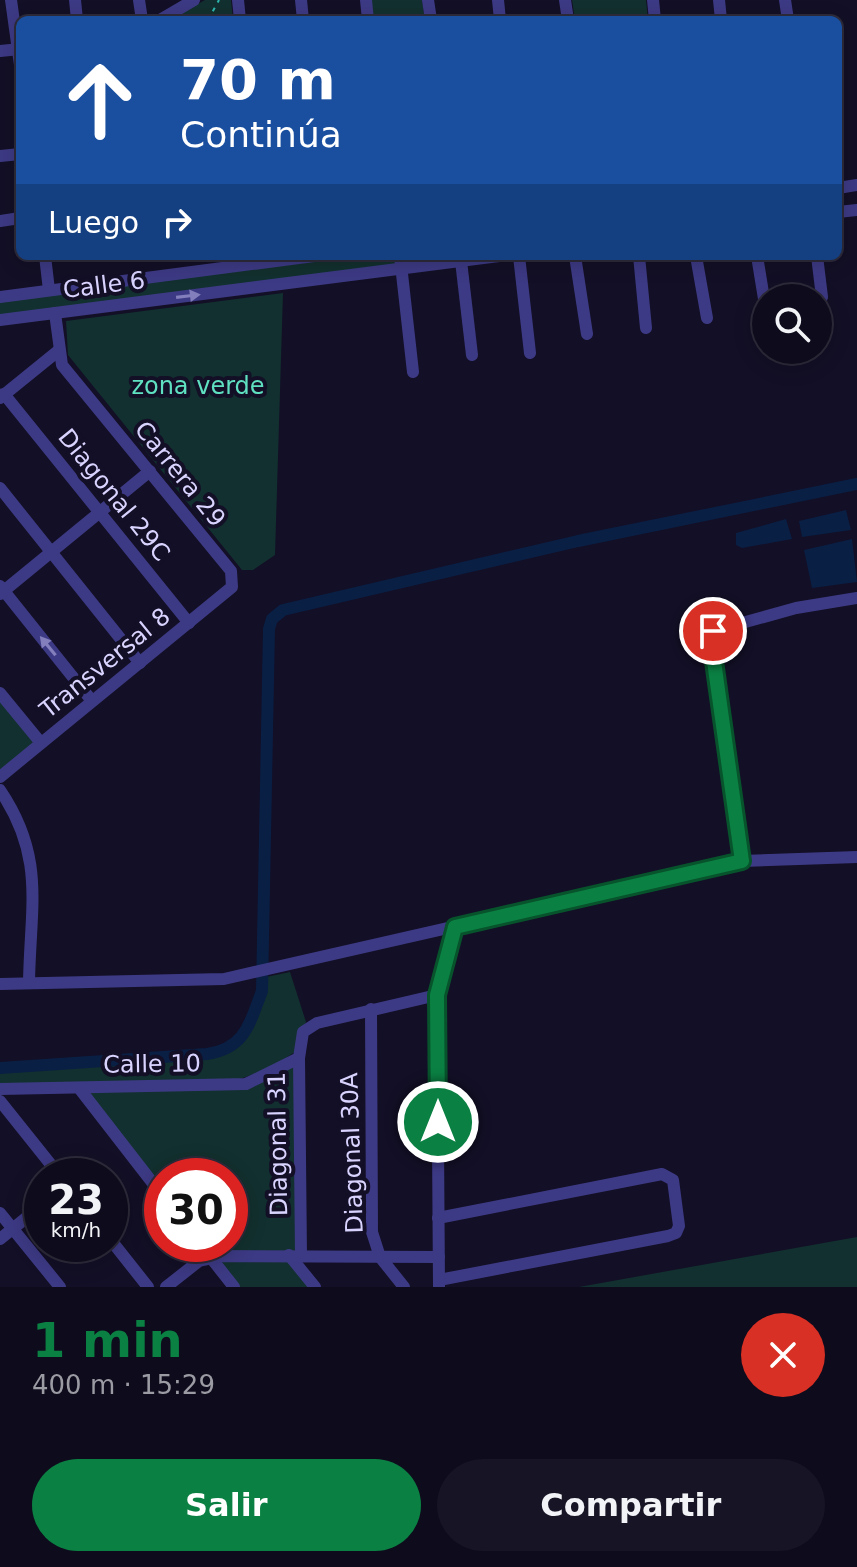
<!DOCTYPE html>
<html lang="es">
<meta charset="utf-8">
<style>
:root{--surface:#0e0b1c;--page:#171425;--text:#f1f3f6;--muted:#9b9ba3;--line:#2e2b3b;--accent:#0b8043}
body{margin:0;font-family:"DejaVu Sans",sans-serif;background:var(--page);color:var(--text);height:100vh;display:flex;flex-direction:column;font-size:30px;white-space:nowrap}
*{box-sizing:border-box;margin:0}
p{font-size:26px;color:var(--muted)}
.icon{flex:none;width:44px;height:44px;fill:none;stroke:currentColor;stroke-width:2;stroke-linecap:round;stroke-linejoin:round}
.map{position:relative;height:1287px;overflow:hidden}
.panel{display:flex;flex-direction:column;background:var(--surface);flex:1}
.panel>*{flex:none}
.banner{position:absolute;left:16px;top:16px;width:826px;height:244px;border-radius:12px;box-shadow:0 4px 20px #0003,0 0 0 2px var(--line);background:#1a4fa0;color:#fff;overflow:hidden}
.tools{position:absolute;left:752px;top:284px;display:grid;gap:16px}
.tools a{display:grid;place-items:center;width:80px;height:80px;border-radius:50%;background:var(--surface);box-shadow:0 4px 20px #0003,0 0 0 2px var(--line);font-size:40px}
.speed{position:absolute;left:24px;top:1158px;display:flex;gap:16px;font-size:40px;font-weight:700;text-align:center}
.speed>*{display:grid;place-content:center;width:104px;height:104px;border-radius:50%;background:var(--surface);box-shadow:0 4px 20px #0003,0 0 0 2px var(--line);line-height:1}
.speed small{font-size:20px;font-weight:400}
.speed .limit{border:12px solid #d22;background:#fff;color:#111}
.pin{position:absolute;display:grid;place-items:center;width:68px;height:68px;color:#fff;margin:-34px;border:4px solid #fff;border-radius:50%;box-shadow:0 2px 8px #0007}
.me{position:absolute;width:88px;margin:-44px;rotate:0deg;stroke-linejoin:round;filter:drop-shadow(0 0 6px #0008)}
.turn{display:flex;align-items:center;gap:28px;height:168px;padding:0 32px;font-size:36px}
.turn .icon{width:104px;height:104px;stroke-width:2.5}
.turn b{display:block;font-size:56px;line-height:68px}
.then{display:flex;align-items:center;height:76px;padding:0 32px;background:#0003;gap:16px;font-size:30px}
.round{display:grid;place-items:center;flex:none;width:84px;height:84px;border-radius:42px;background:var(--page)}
.overview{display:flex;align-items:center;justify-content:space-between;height:136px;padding:0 32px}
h1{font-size:48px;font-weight:800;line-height:60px;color:var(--accent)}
.button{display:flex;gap:16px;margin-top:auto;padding:16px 32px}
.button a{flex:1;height:92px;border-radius:48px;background:var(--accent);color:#fff;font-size:32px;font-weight:800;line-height:92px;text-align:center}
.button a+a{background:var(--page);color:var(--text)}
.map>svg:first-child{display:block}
.green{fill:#12302f}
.water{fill:#0a1f44}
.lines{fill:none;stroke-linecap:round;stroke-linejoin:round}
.canal{stroke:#0a1f44;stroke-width:12}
.path{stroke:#2fb8b0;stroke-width:2;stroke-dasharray:4 6;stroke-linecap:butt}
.minor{stroke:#3d3a85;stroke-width:12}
.oneway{fill:#837fbc}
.route-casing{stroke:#07532c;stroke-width:20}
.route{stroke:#0b8043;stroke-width:14}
.labels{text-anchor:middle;stroke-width:8;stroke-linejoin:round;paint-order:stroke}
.street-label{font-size:24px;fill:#d9d4ff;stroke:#130f26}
.park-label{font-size:24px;fill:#5fe0c0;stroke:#130f26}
</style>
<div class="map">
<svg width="857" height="1287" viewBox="0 0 857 1287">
<rect width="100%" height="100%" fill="#130f26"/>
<!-- green -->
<g class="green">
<polygon points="205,0 231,0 233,20 169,20"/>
<polygon points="371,0 422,0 425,20 374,20"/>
<polygon points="572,0 646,0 648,20 575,20"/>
<polygon points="287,256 400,256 402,269 0,320 0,296"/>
<polygon points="283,293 275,555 253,570 242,570 68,355 66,321"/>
<polygon points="0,693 41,743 0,777"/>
<path d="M290 972 306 1022 295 1052 270 1068 240 1079 0 1084V1070L206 1055C248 1048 262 1016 266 977Z"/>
<polygon points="299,1058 301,1256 291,1255 315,1287 234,1287 200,1244 230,1244 230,1176 162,1176 162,1195 79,1088 246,1084"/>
<polygon points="857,1237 857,1287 579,1287"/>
</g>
<!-- water -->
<g class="water">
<polygon points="846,510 851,530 802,537 799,521"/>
<polygon points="786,519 792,539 742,548 736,545 736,533"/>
<polygon points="852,539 857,582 812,588 804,550"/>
</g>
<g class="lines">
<!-- canal -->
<path class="canal" d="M0 1068 207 1054C245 1048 249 1025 262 991L269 629 272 619 283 610 578 541 857 484"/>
<!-- path -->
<polyline class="path" points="208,20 219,0"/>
<!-- minor -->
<g class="minor">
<polyline points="11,0 20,65"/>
<polyline points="75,0 77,20"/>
<polyline points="139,0 142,20"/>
<polyline points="238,0 240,20"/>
<polyline points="301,0 303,20"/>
<polyline points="366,0 368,20"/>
<polyline points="428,0 431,20"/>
<polyline points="498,0 500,20"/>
<polyline points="565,0 568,20"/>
<polyline points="653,0 655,20"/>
<polyline points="719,0 721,20"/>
<polyline points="785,0 788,20"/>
<polyline points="160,20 194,0"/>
<polyline points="0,51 20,49"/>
<polyline points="0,156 20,154"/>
<polyline points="838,188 857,185"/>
<polyline points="838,212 857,210"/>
<polyline points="0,221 20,218"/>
<polyline points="45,256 49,290"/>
<polyline points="400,256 413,372"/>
<polyline points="519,256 530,353"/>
<polyline points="575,256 587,334"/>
<polyline points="639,256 646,328"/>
<polyline points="696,256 707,318"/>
<polyline points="757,256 766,311"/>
<polyline points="817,256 822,297"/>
<polyline points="461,261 472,355"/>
<polyline points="0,297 314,256"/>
<polyline points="0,320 499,256"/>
<polyline points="0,395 4,394 189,623"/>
<polyline points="0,398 58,351"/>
<polyline points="0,488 140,663"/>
<polyline points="0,586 92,701"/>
<polyline points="0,594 150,471"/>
<polyline points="0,693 41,743"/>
<polyline points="0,777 232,587 231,571 62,365 55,313"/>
<path d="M0 790C46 858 30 907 29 983"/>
<polyline points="742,861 712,647 713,631 796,608 857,598"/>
<polyline points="0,984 224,979 742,861 857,857"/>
<polyline points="371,1009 372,1232 380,1257 404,1287"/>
<polyline points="79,1088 162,1195"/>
<polyline points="0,1089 246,1084 299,1058"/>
<polyline points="0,1101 60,1176"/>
<polyline points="0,1213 60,1287"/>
<polyline points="438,1218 662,1174 673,1180 679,1226 676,1233 668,1236 439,1280"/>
<polyline points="0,1239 42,1205"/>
<polyline points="110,1239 148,1287"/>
<polyline points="200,1244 234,1287"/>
<polyline points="289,1255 315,1287"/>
<polyline points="301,1256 299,1058 303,1032 317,1023 437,995"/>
<polyline points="166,1287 199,1261 222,1256 439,1257"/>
<polyline points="439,1287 437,995 455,927"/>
</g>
</g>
<!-- one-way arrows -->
<defs><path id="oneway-solid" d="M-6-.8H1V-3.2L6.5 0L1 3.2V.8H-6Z" transform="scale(2)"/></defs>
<g class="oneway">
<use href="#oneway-solid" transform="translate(188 296) rotate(-7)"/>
<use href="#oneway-solid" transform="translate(48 646) rotate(-129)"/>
</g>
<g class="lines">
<!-- route casing -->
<g class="route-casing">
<polyline id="route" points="438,1122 437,995 455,927 742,861 712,647 713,631"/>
</g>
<!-- route -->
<use href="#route" class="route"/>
</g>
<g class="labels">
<!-- street labels -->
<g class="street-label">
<text transform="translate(104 285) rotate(-7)" y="8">Calle 6</text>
<text transform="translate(180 474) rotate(51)" y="8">Carrera 29</text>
<text transform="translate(114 495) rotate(51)" y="8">Diagonal 29C</text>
<text transform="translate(105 663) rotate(-39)" y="8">Transversal 8</text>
<text transform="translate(152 1064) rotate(-1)" y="8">Calle 10</text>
<text transform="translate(278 1144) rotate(-91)" y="8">Diagonal 31</text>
<text transform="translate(352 1153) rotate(-92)" y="8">Diagonal 30A</text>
</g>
<!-- park labels -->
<g class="park-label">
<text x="198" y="394">zona verde</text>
</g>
</g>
</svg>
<div class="tools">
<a><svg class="icon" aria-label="search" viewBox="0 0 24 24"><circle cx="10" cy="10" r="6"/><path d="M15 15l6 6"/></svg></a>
</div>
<div class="speed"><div>23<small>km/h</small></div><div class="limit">30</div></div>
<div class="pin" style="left:713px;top:631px;background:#d93025"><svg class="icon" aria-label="arrive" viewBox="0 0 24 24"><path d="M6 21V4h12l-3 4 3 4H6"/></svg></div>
<svg class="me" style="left:438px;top:1122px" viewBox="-20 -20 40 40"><circle r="17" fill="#0b8043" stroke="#fff" stroke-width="3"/><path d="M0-11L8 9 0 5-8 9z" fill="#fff"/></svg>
<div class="banner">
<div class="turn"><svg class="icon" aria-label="ahead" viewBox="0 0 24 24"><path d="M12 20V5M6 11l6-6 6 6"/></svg><div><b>70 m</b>Continúa</div></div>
<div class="then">Luego<svg class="icon" aria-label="right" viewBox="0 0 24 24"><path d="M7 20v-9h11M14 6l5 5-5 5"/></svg></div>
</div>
</div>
<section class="panel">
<div class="overview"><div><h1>1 min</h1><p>400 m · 15:29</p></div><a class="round" style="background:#d93025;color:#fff"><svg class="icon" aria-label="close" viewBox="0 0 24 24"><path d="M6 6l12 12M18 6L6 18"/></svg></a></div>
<div class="button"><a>Salir</a><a>Compartir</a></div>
</section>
